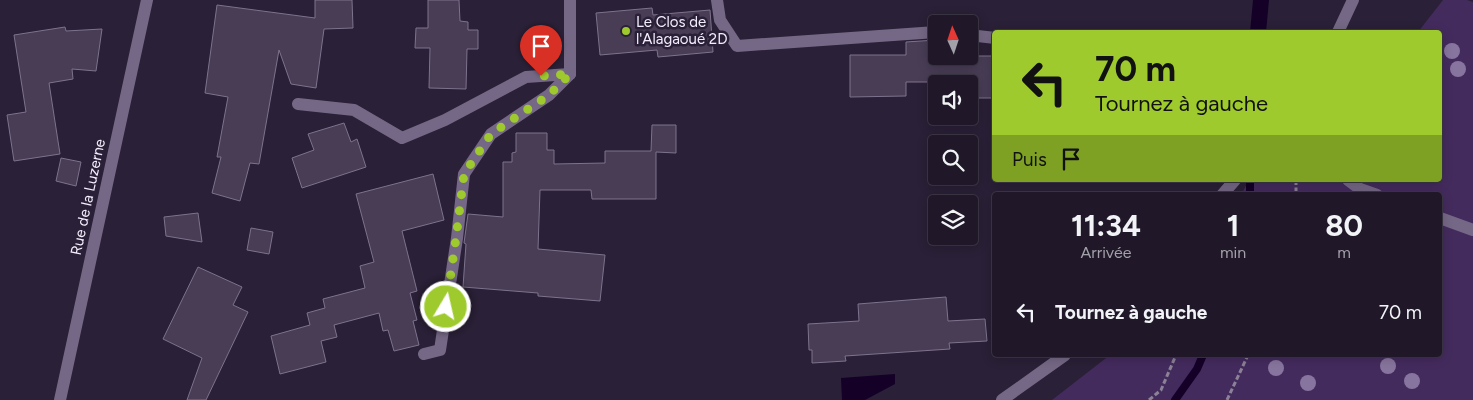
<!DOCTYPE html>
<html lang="fr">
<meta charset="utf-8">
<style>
:root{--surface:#201829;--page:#282131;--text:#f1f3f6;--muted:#a2a0a8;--line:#3d3746}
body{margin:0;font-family:Figtree,sans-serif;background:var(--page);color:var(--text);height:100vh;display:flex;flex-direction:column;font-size:19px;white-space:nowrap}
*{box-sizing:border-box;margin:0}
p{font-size:16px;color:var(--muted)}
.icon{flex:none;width:28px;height:28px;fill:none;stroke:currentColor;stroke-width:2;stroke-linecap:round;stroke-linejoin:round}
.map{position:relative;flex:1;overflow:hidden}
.side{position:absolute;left:992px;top:192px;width:450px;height:165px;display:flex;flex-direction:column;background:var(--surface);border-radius:5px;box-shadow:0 2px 12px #0003,0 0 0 1px var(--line)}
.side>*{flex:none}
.hud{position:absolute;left:992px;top:30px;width:450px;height:152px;border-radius:5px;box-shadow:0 2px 12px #0003,0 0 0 1px var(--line);background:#9eca2e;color:#111;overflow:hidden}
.needle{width:32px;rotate:357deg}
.buttons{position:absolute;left:928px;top:15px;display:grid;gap:10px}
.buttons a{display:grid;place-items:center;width:50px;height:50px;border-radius:5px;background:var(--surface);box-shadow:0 2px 12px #0003,0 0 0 1px var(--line);font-size:25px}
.pin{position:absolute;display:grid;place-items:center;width:42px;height:42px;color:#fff;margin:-51px -21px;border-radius:50% 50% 50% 0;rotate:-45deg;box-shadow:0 0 5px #0007}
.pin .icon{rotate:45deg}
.me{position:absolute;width:55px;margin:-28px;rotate:9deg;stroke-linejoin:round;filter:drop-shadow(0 0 4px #0008)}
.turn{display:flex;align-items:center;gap:18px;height:105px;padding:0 20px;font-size:22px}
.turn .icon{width:65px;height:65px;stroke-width:2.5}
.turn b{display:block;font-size:35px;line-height:42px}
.then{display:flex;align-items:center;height:48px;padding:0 20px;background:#0003;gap:10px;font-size:19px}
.eta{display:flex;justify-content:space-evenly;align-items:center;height:85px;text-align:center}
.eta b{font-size:30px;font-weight:700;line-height:35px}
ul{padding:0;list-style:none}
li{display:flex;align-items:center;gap:15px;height:70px;padding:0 20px}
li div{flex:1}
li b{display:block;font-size:19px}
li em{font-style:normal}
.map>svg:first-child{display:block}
.green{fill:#442b5e}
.water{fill:#150028}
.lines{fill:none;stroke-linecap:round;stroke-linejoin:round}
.stream{stroke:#150028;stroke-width:8}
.building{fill:#483d55;stroke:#7e738e}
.path{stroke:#8a8296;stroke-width:3;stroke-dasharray:5 2.5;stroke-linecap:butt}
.minor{stroke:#756886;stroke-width:12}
.tree{fill:#88759f}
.route{stroke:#9eca2e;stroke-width:9;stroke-dasharray:0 16.2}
.poi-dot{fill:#9eca2e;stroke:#2a2037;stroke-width:2}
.labels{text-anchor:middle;stroke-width:5;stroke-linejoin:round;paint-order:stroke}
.poi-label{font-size:15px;fill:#f4edfd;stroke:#2a2037;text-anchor:start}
.street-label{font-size:15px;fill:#f4edfd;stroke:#2a2037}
</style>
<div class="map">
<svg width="1473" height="400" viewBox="0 0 1473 400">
<rect width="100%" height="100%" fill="#2a2037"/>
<!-- green -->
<polygon class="green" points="1443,0 1467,0 1473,2 1473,400 1052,400 1110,355 1440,355 1440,195 1241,195 1249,180 1440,180 1440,32 1418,32"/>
<!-- water -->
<g class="water">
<polygon points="1253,0 1269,0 1266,32 1250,32"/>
<polygon points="895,374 895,384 865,400 842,400 841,378"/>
</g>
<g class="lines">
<!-- stream -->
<g class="stream">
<polyline points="1250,195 1250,180"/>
<polyline points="1175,400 1197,369 1203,355"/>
</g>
</g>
<!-- building -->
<g class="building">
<polygon points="315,0 352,0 353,28 324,29 316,88 291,84 279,50 259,164 250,163 240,201 212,193 221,157 217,157 228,97 205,93 217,5 315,18"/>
<polygon points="428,0 459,0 460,21 468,22 468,30 478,30 478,49 467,49 466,89 429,88 430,48 415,48 416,28 428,28"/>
<polygon points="652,8 653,15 710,10 713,52 658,57 657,50 600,55 596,13"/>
<polygon points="65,27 66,31 102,29 96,71 72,69 73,79 49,83 60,154 14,161 7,115 26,112 14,35"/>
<polygon points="936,40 936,56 995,56 995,98 969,98 969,84 963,84 963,82 906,82 906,96 850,97 850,55 906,55 906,42"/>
<polygon points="344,123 351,142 357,139 366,167 302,188 292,158 314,150 308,134"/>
<polygon points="652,125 676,125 676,153 656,152 656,199 592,199 591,190 540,190 538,249 605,255 600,301 538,296 538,293 463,287 466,244 464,243 468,214 503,217 503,162 512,162 512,153 516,152 516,133 547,133 547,150 554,150 554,164 605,163 605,151 651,151"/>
<polygon points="61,158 81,162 76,186 56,181"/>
<polygon points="433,174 444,220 402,231 417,291 410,293 417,320 413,321 419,345 394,351 388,330 383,331 379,313 334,325 337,337 321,341 326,362 280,374 271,336 310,325 307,313 325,308 323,299 365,288 360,266 374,262 356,194"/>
<polygon points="198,213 202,242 166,236 164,217"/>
<polygon points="251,228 273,232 269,254 247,250"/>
<polygon points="198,267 242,287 233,305 248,312 206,400 187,400 202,358 163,339"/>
<polygon points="946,297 948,321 985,319 987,341 949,343 950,349 845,356 846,361 812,363 812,350 809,350 808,324 859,321 858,304"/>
</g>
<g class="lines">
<!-- path -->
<g class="path">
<polyline points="1296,180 1296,195"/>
<polyline points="1149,400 1161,390 1176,355"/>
<polyline points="1227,400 1248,355"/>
</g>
<!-- minor -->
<g class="minor">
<polyline points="570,0 570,74"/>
<polyline points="717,0 720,20 737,46 936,32"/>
<polyline points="1338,32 1353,0"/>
<polyline points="969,35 995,38"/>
<polyline points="298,104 354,110 402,138 445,120 526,77 570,74"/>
<polyline points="1348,180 1360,189 1377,195"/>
<polyline points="1222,195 1235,180"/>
<polyline points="1440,218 1473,230"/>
<polyline points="424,354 440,350 457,238 464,174 491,134 549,95 570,74"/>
<polyline points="60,400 147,0"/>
<polyline points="1002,400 1065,355"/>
</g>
</g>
<!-- trees -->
<g class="tree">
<circle cx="1452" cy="51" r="8"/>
<circle cx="1458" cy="69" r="8"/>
<circle cx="1388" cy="366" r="8"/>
<circle cx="1276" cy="368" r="8"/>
<circle cx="1412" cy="381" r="8"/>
<circle cx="1308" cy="383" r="8"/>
</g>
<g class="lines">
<!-- route -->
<polyline class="route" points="446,307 456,238 464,174 491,134 549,95 570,74 541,76"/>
</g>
<!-- markers -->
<circle class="poi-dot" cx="626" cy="31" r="5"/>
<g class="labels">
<!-- poi labels -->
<g class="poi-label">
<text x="636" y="27">Le Clos de<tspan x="636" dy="17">l'Alagaoué 2D</tspan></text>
</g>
<!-- street labels -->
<g class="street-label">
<text transform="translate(88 197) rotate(-78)" y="5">Rue de la Luzerne</text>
</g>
</g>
</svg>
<div class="buttons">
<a><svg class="needle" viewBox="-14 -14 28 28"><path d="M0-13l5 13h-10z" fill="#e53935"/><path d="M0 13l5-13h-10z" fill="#a2a0a8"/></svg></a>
<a><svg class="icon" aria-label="sound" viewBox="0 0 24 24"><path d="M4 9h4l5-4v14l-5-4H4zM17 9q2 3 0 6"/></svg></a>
<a><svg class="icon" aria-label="search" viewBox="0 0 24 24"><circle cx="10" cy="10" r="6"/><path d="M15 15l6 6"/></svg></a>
<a><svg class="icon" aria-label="layers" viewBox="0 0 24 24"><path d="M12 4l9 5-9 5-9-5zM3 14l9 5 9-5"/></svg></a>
</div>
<div class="pin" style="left:541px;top:76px;background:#d93025"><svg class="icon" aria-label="arrive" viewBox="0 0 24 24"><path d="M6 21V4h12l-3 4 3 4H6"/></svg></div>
<svg class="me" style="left:446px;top:307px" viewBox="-20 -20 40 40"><circle r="17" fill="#9eca2e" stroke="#fff" stroke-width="3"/><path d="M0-11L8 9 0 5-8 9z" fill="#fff"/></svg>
<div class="hud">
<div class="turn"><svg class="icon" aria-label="left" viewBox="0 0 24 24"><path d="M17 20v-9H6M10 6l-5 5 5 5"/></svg><div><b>70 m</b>Tournez à gauche</div></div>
<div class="then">Puis<svg class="icon" aria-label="arrive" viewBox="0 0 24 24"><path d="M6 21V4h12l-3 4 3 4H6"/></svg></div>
</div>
<section class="side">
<div class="eta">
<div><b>11:34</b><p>Arrivée</p></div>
<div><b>1</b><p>min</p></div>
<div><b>80</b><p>m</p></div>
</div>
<ul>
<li><svg class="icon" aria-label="left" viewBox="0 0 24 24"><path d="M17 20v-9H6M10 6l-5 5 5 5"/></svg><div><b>Tournez à gauche</b></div><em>70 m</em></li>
</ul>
</section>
</div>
